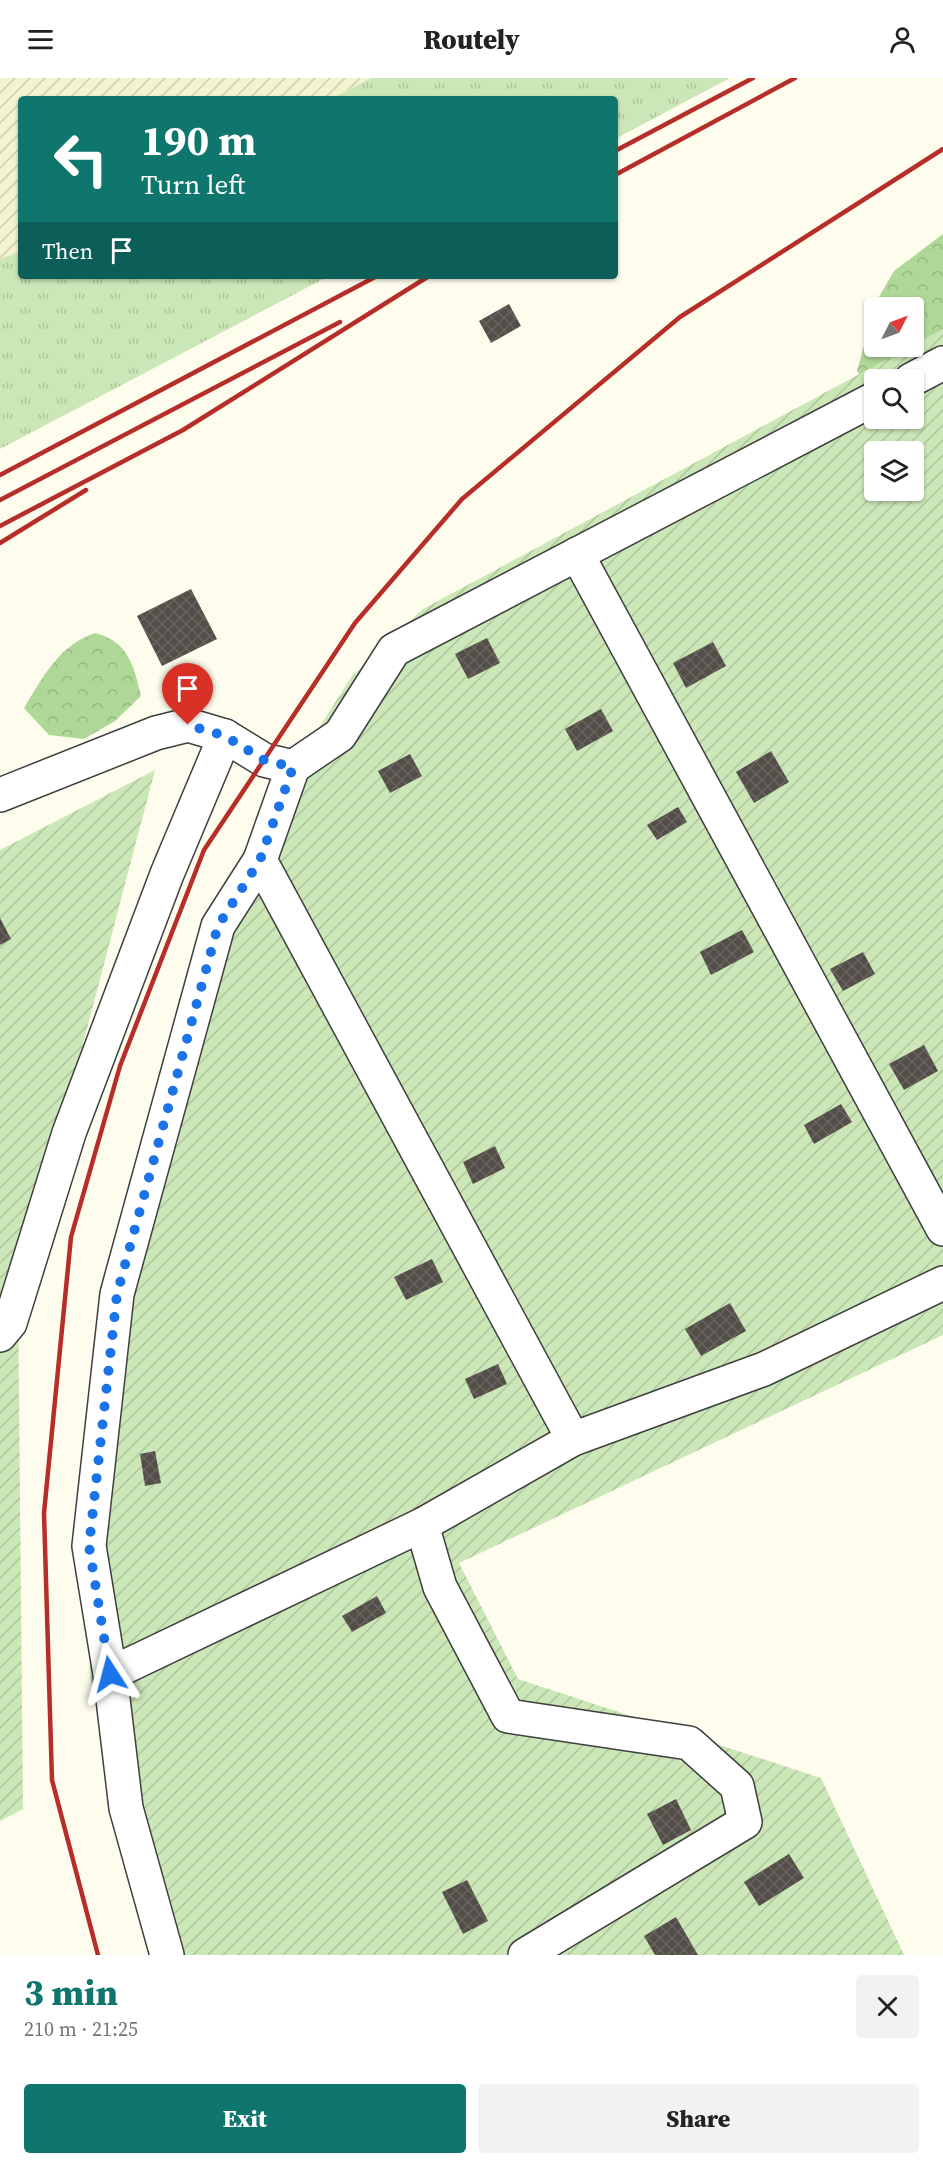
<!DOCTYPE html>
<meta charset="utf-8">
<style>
:root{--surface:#fff;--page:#f2f2f2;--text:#222;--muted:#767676;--accent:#0f766e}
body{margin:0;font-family:"Source Serif 4",serif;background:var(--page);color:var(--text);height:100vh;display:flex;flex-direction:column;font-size:22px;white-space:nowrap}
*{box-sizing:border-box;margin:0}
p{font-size:20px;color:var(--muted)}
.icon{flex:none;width:33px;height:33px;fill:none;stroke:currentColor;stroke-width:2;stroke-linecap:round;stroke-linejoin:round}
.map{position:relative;height:1877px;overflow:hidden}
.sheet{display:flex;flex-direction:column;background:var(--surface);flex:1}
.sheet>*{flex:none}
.guide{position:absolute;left:18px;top:18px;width:600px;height:183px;border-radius:6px;box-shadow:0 2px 4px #0004;background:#0f766e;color:#fff;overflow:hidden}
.needle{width:39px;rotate:48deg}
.fabs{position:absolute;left:864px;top:219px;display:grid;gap:12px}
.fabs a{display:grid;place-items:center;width:60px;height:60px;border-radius:6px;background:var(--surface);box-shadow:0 2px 4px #0004;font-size:30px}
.pin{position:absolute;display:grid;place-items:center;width:51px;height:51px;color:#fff;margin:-62px -26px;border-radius:50% 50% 50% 0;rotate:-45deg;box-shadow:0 0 6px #0007}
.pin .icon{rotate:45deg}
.me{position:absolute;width:66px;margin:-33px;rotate:351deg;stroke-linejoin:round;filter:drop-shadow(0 0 4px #0008)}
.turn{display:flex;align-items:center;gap:21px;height:126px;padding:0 24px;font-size:27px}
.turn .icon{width:78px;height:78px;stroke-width:2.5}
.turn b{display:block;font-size:42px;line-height:51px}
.then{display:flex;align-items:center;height:57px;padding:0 24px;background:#0003;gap:12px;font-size:22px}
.round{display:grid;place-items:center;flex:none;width:63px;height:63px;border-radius:6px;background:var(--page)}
.summary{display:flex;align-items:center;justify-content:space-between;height:102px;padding:0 24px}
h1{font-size:36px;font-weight:800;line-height:45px;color:var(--accent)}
.action{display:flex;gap:12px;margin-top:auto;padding:12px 24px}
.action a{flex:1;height:69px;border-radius:6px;background:var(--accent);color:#fff;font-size:24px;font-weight:800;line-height:69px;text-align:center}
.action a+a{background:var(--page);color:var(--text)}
header{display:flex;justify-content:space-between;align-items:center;height:78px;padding:0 24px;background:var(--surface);font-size:27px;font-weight:800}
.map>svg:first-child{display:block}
.farmland{fill:url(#farmland-furrows)}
.grass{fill:url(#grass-tufts)}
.forest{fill:url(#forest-crowns);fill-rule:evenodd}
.garden{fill:url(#garden-furrows);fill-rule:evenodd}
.building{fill:url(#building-cross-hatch)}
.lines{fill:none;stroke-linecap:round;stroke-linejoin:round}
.minor-casing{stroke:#3f3f3f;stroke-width:36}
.minor{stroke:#fff;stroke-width:33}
.rail{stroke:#b72d29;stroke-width:4.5}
.route{stroke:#1a73e8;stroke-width:10;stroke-dasharray:0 18}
</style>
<header><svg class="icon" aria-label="menu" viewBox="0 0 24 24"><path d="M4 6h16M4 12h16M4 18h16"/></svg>Routely<svg class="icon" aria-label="person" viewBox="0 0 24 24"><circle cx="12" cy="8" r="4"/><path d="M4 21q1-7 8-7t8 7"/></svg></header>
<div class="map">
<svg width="943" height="1877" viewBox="0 0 943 1877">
<defs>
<pattern id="farmland-furrows" width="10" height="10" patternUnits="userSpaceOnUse" patternTransform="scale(1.5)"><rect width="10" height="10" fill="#f3f3cd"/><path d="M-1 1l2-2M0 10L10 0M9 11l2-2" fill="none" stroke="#cfcfaf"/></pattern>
<pattern id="grass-tufts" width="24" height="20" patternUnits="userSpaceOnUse" patternTransform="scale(1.5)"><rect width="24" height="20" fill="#cce7b7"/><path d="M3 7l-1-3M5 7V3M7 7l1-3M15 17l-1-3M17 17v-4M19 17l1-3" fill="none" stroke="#aec59c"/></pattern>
<pattern id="forest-crowns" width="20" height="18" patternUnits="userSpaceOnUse" patternTransform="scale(1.5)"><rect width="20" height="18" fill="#afd797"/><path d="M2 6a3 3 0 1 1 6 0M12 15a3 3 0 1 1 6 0" fill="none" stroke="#95b781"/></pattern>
<pattern id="garden-furrows" width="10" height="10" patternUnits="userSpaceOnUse" patternTransform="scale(1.5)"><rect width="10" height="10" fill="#cce7b7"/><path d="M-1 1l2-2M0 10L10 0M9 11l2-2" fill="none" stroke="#aec59c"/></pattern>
<pattern id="building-cross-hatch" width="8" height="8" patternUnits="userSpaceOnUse" patternTransform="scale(1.5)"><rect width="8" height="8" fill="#544e49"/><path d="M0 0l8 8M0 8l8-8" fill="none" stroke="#68635f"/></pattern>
</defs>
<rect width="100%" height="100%" fill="#fefcec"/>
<!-- farmland -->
<polygon class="farmland" points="0,0 371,0 331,21 21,21 21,173 0,181"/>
<!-- grass -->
<g class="grass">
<polygon points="371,0 730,0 615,61 615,21 331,21"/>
<polygon points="21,173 21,198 329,198 0,371 0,181"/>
</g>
<!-- forest -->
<g class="forest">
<path d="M943 156V281L874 302 868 307 857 293 876 224 894 193ZM874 230H914V268H874Z"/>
<path d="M95 555C128 563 134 588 141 618L115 643 84 661 49 657 24 630C43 599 59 567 95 555Z"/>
</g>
<!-- garden -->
<g class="garden">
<path d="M943 251V1257L459 1485 518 1601 821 1700 904 1877H155L90 1600 85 1370 124 1123 250 758 352 598 423 531ZM874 302H914V340H874ZM874 374H914V412H874Z"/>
<polygon points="155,692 18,1213 23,1731 0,1743 0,772"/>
</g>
<!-- building -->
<g class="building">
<polygon points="509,226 521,248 491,265 479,243"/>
<polygon points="191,511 217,561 162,588 137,538"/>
<polygon points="487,560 500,585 468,601 455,576"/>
<polygon points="713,564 726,588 686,610 673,585"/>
<polygon points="601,631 613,653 577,673 565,651"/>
<polygon points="771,673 789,704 754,725 736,694"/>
<polygon points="410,676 422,698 390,715 378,693"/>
<polygon points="678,729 687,744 657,762 647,747"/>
<polygon points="0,840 11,861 0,867"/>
<polygon points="742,852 754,874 711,897 700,874"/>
<polygon points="863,874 875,896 843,913 830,891"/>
<polygon points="924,967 938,993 904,1012 889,986"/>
<polygon points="841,1026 852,1044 814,1066 804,1047"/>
<polygon points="495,1068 505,1090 473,1106 463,1084"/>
<polygon points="432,1181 443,1204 406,1222 394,1199"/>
<polygon points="730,1225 746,1253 701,1278 685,1251"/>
<polygon points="498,1286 507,1306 474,1321 465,1301"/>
<polygon points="155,1373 161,1405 145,1408 140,1376"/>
<polygon points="377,1518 386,1535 352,1554 342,1538"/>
<polygon points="676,1721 691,1752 663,1767 647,1736"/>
<polygon points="789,1776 804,1800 759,1828 744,1804"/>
<polygon points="467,1802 488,1843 463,1856 442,1814"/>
<polygon points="676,1839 698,1877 655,1877 644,1858"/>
</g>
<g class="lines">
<!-- minor casing -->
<g class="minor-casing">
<g id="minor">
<polyline points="911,302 943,285"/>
<polyline points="577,476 943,1151"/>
<polyline points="293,689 260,782 573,1361"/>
<polyline points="0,717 156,655 188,647 225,658 264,682 293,689 340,657 394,572 874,321"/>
<polyline points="0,1257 10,1245 69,1055 167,796 225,658"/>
<polyline points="110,1596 422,1447"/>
<polyline points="167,1877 126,1730 110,1596 89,1468 117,1216 218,848 260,782"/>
<polyline points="525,1877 745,1744 737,1708 689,1665 508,1638 440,1509 422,1447 573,1361 764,1291 943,1205"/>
</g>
</g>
<!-- minor -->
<use href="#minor" class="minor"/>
<!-- rail -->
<g class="rail">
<polyline points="615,73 753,0"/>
<polyline points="615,97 795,0"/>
<polyline points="0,397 377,198"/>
<polyline points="0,422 340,244"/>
<polyline points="0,448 183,352 429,198"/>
<polyline points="0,465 86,412"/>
<polyline points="98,1877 52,1702 44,1435 71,1159 120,988 204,772 355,545 462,421 680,239 943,71"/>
</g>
</g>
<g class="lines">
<!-- route -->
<polyline class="route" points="110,1596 89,1468 117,1216 218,848 260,782 293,689 264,682 225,658 188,647"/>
</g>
</svg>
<div class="fabs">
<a><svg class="needle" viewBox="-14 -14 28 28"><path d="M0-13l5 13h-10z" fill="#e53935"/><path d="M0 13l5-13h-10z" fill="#767676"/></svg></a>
<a><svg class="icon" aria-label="search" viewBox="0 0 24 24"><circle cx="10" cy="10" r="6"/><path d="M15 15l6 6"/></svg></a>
<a><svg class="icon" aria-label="layers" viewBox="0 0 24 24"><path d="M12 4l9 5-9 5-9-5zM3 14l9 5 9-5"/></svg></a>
</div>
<div class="pin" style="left:188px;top:647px;background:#d93025"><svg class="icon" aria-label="arrive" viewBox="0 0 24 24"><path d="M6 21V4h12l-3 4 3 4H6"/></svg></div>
<svg class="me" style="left:110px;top:1596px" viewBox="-20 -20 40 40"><path d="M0-17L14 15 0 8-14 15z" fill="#1a73e8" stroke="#fff" stroke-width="4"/></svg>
<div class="guide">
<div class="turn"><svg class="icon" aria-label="left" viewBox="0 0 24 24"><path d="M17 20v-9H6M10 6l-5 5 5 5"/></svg><div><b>190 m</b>Turn left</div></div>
<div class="then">Then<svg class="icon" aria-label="arrive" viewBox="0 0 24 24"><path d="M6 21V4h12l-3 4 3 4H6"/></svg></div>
</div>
</div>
<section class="sheet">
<div class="summary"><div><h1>3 min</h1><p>210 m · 21:25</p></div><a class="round"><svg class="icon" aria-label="close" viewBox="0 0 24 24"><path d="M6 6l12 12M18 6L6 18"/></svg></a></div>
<div class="action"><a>Exit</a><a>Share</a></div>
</section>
